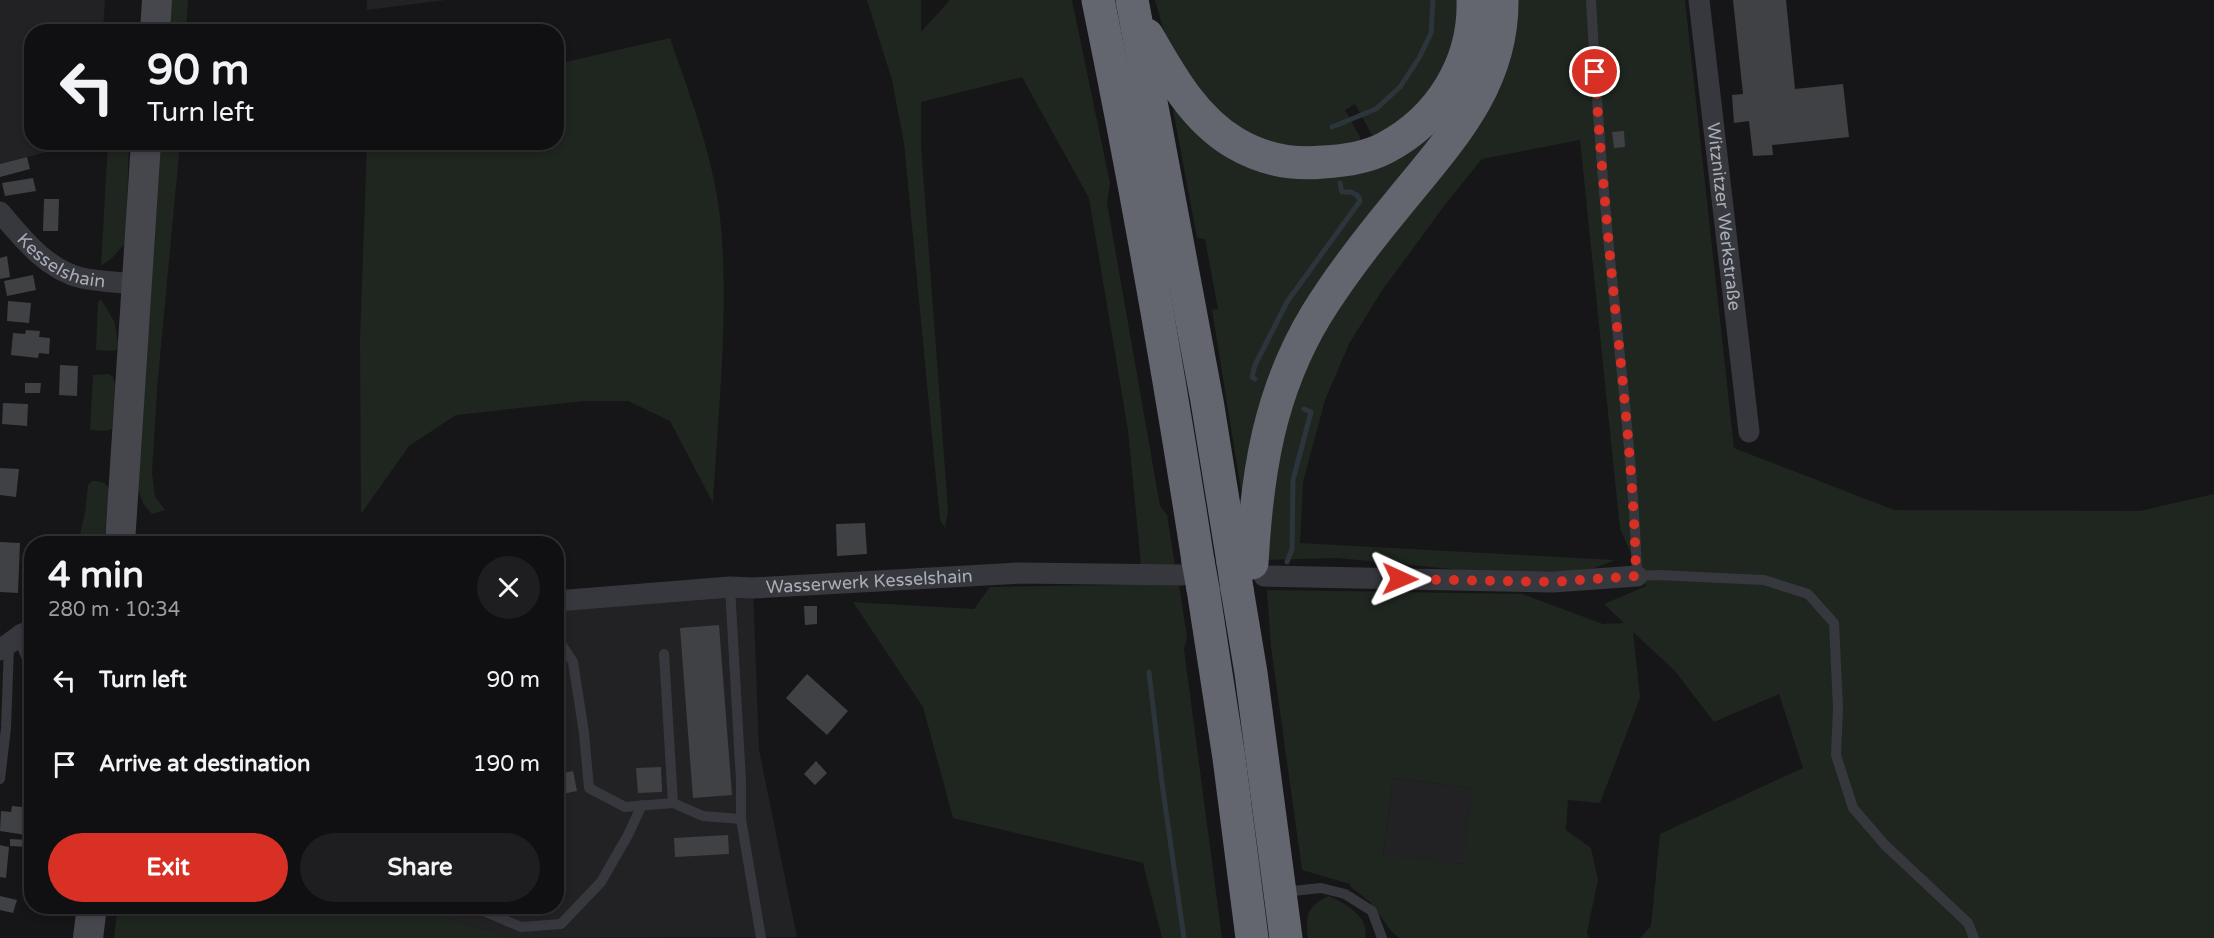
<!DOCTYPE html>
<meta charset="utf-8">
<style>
:root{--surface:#101012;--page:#1e1e20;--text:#f1f3f6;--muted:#9c9d9f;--line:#303032;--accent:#d93025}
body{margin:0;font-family:"Varela Round",sans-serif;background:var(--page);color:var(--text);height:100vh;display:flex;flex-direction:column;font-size:22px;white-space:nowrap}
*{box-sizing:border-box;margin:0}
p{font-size:20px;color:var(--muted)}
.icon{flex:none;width:33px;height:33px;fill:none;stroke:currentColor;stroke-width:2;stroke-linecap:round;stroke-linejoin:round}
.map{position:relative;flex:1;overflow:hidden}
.sheet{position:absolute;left:24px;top:536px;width:540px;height:378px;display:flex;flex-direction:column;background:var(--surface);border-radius:24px;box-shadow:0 3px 9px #0003,0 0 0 2px var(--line)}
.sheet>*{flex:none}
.banner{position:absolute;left:24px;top:24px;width:540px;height:126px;border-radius:24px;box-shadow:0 3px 9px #0003,0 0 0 2px var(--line);background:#101012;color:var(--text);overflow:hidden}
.pin{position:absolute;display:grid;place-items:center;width:51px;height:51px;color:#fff;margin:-26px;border:3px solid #fff;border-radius:50%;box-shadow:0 2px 6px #0007}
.me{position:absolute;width:66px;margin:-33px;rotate:91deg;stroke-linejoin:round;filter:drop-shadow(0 0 4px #0008)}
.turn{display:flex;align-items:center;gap:21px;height:126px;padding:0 24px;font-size:27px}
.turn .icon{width:78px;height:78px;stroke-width:2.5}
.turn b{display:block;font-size:42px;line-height:51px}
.round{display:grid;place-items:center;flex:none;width:63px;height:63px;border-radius:32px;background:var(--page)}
.head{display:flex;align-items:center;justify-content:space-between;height:102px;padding:0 24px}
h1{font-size:36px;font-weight:800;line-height:45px}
.button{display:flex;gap:12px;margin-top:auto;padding:12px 24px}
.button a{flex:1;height:69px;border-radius:36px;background:var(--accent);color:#fff;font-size:24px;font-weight:800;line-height:69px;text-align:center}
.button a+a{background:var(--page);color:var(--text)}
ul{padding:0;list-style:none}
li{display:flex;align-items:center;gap:18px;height:84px;padding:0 24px}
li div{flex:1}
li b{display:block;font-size:22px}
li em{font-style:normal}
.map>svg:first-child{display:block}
.built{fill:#222225}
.green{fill:#1e261f;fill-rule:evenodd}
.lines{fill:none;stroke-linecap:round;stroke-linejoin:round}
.stream{stroke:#2c353c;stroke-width:5}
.building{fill:#404145}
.lane{stroke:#37383d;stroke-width:10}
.street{stroke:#37383d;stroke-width:21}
.secondary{stroke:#45474d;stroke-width:30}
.highway{stroke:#63666e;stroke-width:33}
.highway-bridge{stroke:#63666e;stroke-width:33}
.route{stroke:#d93025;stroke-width:10;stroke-dasharray:0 18}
.labels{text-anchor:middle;stroke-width:4.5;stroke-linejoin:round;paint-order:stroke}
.street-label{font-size:18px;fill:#a8adb8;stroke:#111113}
</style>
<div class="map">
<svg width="2214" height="938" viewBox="0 0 2214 938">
<rect width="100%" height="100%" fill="#161618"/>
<!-- built -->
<g class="built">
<polygon points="0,0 105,0 103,31 32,32 32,142 82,143 0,164"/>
<polygon points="367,0 446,0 367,10"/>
<polygon points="753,588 759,750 797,937 514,938 405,906 556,906 557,609"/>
<polygon points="1393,778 1472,788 1465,864 1383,857"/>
</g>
<!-- green -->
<g class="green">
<polygon points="168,0 188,0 186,31 166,32"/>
<polygon points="867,0 921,0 921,32 950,0 1072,0 1110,183 1107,203 1160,506 1167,515 1175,565 1141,565 1128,430 1089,198 1022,77 921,102 921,146 948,510 945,528 940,520 904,143 892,80"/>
<polygon points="1155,0 1463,0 1444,78 1383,138 1372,135 1355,104 1345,110 1360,137 1361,146 1317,155 1225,128 1172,59"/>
<path d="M1515 0H1685L1734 448 1894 510 2140 511 2214 494V938H1640L1651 926 1660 834 1803 768 1779 694 1714 722 1675 671 1633 632 1640 698 1600 803 1568 800 1566 830 1591 848 1598 880 1587 932 1589 938H1399L1391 931 1370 902 1351 887 1350 884 1302 870 1271 647 1267 590 1522 594 1603 624 1624 623 1604 604 1646 586 1620 529 1580 140 1482 159 1447 202 1381 292 1349 344 1325 400 1303 482 1300 543 1615 560 1587 571 1482 572 1337 558 1265 560 1273 463 1307 357ZM1393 778 1472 788 1464 864 1383 856Z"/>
<path d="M670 38C690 96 713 155 720 217 730 312 718 408 713 503L670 421 628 401H584L456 415 409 446 361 514 360 340 367 143 556 142 557 64Z"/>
<polygon points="1470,96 1350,248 1249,488 1241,490 1212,310 1218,309 1205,239 1197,238 1173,110 1183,108 1301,173"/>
<polygon points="108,143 129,143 126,242 113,257 101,266"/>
<polygon points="159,143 180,143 157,389 152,473 155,497 165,510 152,514 143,503 137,488"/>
<polygon points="101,299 115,323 118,347 115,351 96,350 98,302"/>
<polygon points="109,374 113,377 115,385 112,429 107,431 90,430 93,375"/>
<path d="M92 481C101 481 105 481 109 490L104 543H78L85 513 88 485Z"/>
<polygon points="1179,584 1187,638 1184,649 1222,938 1162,938 1143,863 953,818 923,707 853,602 974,609 990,587"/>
<path d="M1329 896C1345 903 1370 917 1365 938H1308C1305 915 1307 906 1329 896Z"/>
<polygon points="118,906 405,906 514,938 114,938"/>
</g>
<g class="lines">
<!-- stream -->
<g class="stream">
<polyline points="1332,127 1376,109 1400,87 1419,58 1431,33 1433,0"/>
<polyline points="1255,379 1252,377 1255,365 1287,302 1360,201 1358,196 1351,192 1342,192 1340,183"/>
<polyline points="1287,562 1292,549 1293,480 1311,412 1304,409"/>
<polyline points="1149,672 1162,783 1184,938"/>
</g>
</g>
<!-- building -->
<g class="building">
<polygon points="1733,0 1786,0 1795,89 1843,84 1849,137 1772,145 1773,155 1753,156 1749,121 1734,123 1732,95 1743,94"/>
<polygon points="1624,131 1625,147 1614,148 1612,132"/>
<polygon points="27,157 30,169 0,177 0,164"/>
<polygon points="33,178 36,191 5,196 2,183"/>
<polygon points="44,199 59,199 58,231 43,231"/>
<polygon points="7,256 10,277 0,279 0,258"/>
<polygon points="33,275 36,290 7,296 4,281"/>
<polygon points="8,301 31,303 29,323 7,321"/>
<polygon points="26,330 40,331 39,337 50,338 49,354 39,353 38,358 11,355 13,333 25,334"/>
<polygon points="60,365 78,366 77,396 59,395"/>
<polygon points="25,383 41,383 40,393 25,393"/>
<polygon points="3,403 28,404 27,426 2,424"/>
<polygon points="0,468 19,469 16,497 0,495"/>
<polygon points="865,523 867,554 837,556 836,524"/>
<polygon points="0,542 20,543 18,593 0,592"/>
<polygon points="804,606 817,606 817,624 805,625"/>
<polygon points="719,625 732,795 693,798 680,628"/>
<polygon points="807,674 848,711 827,735 786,698"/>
<polygon points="29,743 32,743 32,781 26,781"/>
<polygon points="816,761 827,773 815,785 804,774"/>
<polygon points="661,767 662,792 638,793 636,768"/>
<polygon points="573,771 577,791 562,794 559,774"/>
<polygon points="12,806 22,807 22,812 32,813 32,830 26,830 26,835 0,831 1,811 11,812"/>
<polygon points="728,835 729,854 675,857 674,838"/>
<polygon points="10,839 30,840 29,847 10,846"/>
<polygon points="0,845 9,847 6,878 0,877"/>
<polygon points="24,855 32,855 32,887 22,886"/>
<polygon points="0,896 17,900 13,913 0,910"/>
</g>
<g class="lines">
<!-- lane -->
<g class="lane">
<path d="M1591 0C1596 89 1602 179 1611 268 1621 370 1634 473 1637 576L1658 575 1764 580 1808 594 1834 623 1838 708 1836 755 1853 808 1885 845 1968 923 1974 938"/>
<polyline points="730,587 741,781 741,819 761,938"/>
<polyline points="556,636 573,662 584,733 589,788 625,807 673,803"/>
<polyline points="664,654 673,803 703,816 741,819"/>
<polyline points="0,779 6,728 9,645"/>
<polyline points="1283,892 1321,888 1345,894 1372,911 1382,938"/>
<polyline points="472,906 521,927 561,924 601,882 628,835 642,805"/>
</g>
<!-- street -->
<g class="street">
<path id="s1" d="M1699 0 1749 432"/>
<path id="s2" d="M0 212C22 238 47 270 82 278 100 282 119 282 137 284"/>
<polyline points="1264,576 1553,582 1637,576"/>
<path id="s3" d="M556 601 730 587 753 588 1020 573 1182 575"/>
<polyline points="22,634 32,656"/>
<polyline points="0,650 22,634 32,631"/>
</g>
<!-- secondary -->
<g class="secondary">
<polyline points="155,32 157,0"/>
<polyline points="120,543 146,142"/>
<polyline points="88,938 92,906"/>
</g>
<!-- highway -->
<g class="highway">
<path d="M1098 0C1136 186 1169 373 1198 561"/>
<polyline points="1132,0 1207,401 1233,562"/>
<path d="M1147 35C1170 75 1194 119 1235 143 1262 159 1293 165 1323 162 1343 161 1366 158 1385 148 1440 119 1475 63 1473 0"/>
<path d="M1252 563C1257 473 1269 393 1316 315 1340 276 1368 240 1397 205 1448 142 1503 86 1502 0"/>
<polyline points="1203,589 1229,758 1252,938"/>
<polyline points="1237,589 1251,673 1286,938"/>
</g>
<!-- highway-bridge -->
<g class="highway-bridge">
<polyline points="1198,561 1203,589"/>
<polyline points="1233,562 1237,589"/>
</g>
</g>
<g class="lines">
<!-- route -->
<path class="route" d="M1400 579 1553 582 1636 576C1634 472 1621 370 1611 267 1605 202 1599 137 1595 72"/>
</g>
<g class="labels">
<!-- street labels -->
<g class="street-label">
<text dy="6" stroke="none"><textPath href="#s1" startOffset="218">Witznitzer Werkstraße</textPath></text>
<text dy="6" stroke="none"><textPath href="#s2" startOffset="81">Kesselshain</textPath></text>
<text dy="6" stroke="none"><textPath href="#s3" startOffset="314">Wasserwerk Kesselshain</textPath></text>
</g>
</g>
</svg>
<div class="pin" style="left:1595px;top:72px;background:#d93025"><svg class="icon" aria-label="arrive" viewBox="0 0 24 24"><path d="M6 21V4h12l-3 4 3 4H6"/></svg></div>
<svg class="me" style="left:1400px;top:579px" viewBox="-20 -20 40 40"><path d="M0-17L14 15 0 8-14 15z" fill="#d93025" stroke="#fff" stroke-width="4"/></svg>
<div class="banner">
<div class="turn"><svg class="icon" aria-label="left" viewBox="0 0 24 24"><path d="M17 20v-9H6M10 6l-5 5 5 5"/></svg><div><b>90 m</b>Turn left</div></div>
</div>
<section class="sheet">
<div class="head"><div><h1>4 min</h1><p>280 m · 10:34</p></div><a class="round"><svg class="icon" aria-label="close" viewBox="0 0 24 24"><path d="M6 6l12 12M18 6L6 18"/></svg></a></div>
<ul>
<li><svg class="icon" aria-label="left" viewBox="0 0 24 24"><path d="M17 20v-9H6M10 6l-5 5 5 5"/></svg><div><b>Turn left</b></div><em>90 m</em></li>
<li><svg class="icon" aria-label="arrive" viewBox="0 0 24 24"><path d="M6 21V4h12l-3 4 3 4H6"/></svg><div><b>Arrive at destination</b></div><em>190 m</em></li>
</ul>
<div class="button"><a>Exit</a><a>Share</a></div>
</section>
</div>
